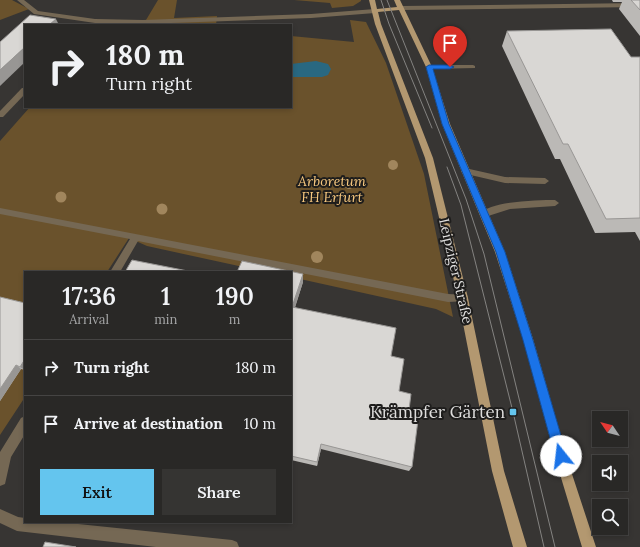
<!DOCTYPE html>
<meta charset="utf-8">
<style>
:root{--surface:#292826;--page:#353432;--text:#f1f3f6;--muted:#a5a6a7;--line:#454443;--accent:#64c5ee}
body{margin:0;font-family:Lora,serif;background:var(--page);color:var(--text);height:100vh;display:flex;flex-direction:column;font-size:15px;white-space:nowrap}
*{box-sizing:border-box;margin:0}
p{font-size:13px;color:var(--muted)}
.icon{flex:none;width:22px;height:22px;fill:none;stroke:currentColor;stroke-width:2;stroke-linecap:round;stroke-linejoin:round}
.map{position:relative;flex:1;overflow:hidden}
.side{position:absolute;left:24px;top:271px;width:268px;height:252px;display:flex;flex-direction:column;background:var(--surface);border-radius:0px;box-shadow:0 2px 6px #0003,0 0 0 1px var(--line)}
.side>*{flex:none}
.top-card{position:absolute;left:24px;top:24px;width:268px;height:84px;border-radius:0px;box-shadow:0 2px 6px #0003,0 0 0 1px var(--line);background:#292826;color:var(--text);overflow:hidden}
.needle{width:26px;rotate:305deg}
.buttons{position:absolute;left:592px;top:411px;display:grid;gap:8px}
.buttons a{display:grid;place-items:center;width:36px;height:36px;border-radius:0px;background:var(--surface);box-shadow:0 2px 6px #0003,0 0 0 1px var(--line);font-size:20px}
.pin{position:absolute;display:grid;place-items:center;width:34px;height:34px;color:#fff;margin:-41px -17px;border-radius:50% 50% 50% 0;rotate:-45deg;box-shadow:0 0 4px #0007}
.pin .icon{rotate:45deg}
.me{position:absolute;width:44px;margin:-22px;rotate:344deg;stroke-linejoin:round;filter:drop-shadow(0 0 3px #0008)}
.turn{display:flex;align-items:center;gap:14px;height:84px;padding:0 16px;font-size:18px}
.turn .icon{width:52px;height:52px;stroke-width:2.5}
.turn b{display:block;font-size:28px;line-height:34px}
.eta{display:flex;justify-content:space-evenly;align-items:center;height:68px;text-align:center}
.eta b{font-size:24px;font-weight:600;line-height:28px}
.button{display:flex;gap:8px;margin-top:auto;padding:8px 16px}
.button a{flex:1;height:46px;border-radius:0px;background:var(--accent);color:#111;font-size:16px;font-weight:600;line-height:46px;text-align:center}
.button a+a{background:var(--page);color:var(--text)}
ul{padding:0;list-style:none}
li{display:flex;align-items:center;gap:12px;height:56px;padding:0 16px;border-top:1px solid var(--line)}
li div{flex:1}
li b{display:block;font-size:15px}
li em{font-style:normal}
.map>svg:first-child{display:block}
.green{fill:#6a522c}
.water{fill:#296881}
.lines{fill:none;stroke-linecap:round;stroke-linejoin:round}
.minor{fill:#756854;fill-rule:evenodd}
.major{fill:#b39870;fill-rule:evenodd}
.tram{stroke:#848381;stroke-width:1}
.tree{fill:#a1865d}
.wall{fill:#bbb9b6}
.shaded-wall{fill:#989694}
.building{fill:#d9d7d4;stroke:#989694}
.route{fill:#1a73e8;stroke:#114b97}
.poi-dot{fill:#64c5ee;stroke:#1e1d1c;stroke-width:1.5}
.labels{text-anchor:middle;stroke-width:4;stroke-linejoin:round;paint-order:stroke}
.park-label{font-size:14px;font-style:italic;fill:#f7c87f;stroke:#1e1d1c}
.street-label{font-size:14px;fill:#dedddc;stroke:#1e1d1c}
.near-poi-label{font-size:17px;fill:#dedddc;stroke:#1e1d1c;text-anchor:end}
</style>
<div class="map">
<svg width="640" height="547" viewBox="0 0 640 547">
<rect width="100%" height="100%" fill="#373533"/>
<!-- green -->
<g class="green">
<polygon points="0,0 12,0 29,9 0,20"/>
<polygon points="158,0 177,0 174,18 217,16 216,25 143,25"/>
<polygon points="294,0 361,0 361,1 353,6 332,8 330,3"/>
<polygon points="350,20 366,22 386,63 424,174 453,317 436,309 291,277 291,272 266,272 147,246 129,238 107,272 25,272 25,397 0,435 0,141 30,107 291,107 291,36 354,42"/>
</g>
<!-- water -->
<polygon class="water" points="316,61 328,64 331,69 328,75 322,77 291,77 291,64"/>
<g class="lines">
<!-- minor -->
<g class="minor">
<polygon points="17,0 24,0 38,11 95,19 143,20 311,14 375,9 378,11 375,13 311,18 143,24 95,23 34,14"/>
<polygon points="640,3 640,7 402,10 399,8 402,6"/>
<polygon points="473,65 475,66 475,68 429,69 426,67 429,65"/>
<polygon points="22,88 25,88 25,94 3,117 0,117 0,111"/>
<polygon points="465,168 505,177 545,178 549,181 545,184 505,183 462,173 461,171"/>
<path d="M555 200 559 203 555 206 510 209 485 217 480 214C489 201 539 200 555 200Z"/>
<polygon points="0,208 448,294 467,295 468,298 467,301 448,302 138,241 120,272 110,272 130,239 0,214"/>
<polygon points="25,416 25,434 11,457 5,484 0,486 0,452 21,418"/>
<polygon points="0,509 18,517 25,518 25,522 59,522 232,540 237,542 239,547 156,547 17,531 0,523"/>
</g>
<!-- major -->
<polygon class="major" points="369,0 375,0 377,9 397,7 394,0 400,0 432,67 450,124 505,252 533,339 571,471 596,547 582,547 559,471 523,339 495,252 442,124 426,67 399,10 378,12 381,24 433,158 468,298 504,471 527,547 513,547 492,471 458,298 425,158 375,24"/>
<!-- tram -->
<g class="tram">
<polyline points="381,0 389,24 432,128"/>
<polyline points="387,0 466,199 484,254 555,547"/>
<polyline points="447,167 461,205 513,412 544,547"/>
</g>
</g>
<!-- trees -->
<g class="tree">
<circle cx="393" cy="165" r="5"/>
<circle cx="349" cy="184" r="5"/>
<circle cx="61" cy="197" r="5.5"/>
<circle cx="162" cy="209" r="5.5"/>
<circle cx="317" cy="257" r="6"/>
</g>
<!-- wall -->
<g class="wall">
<polygon points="612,0 640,0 640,36 619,9 622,2 613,2"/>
<polygon points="507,31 631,57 640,57 640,241 635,232 595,233 560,159 555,159 502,46"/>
<polygon points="291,272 303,282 295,307 391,356 399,391 409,410 412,467 409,471 321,449 317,466 291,460"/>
<polygon points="0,297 25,303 25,370 21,369 0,401"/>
</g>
<!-- shaded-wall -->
<g class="shaded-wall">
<polygon points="56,19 59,25 49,25"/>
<polygon points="25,47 25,62 0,86 0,70"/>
<polygon points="303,274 303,282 293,314 292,307"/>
<polygon points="25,359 25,370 20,367"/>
<polygon points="16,365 21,369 0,401 0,389"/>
<polygon points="321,444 321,449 317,466 317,462"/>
</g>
<!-- building -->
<g class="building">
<polygon points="631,0 640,0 640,10"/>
<polygon points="30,15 56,19 49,25 25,25 25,47 0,70 0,42"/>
<polygon points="611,29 631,57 640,57 640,218 606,219 568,144 563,144 507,31"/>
<polygon points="132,260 193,272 125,272"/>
<polygon points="242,261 303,274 292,307 396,328 391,356 404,359 399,391 411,394 409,410 419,412 412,467 321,444 317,462 291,456 291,272 237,272"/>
<polygon points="0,297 25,303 25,359 20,367 16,365 0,389"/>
<polygon points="45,542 76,547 43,547"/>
</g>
<!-- route -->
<polygon class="route" points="429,65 450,65 454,67 450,69 433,69 449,124 505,252 533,340 567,456 565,460 561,462 557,460 555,456 523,340 496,252 442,124 426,67"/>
<!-- markers -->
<rect class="poi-dot" x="509" y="408" width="8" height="8" rx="2"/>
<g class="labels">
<!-- park labels -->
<g class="park-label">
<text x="332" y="186">Arboretum<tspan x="332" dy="16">FH Erfurt</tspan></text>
</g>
<!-- street labels -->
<g class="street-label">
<text transform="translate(456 271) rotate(77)" y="5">Leipziger Straße</text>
</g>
<!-- near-poi labels -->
<g class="near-poi-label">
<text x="505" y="418">Krämpfer Gärten</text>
</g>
</g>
</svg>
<div class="buttons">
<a><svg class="needle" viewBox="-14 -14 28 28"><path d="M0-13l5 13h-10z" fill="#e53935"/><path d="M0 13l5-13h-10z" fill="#a5a6a7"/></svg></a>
<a><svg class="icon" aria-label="sound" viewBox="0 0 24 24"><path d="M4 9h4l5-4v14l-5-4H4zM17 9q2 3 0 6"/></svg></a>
<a><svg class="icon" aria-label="search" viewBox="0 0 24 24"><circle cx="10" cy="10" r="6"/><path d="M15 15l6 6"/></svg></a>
</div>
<div class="pin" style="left:450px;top:67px;background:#d93025"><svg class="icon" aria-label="arrive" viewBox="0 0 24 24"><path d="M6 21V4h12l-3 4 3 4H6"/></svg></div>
<svg class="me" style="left:561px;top:456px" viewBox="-20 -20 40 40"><circle r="19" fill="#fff"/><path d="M0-13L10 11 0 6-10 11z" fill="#1a73e8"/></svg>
<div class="top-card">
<div class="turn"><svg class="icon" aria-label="right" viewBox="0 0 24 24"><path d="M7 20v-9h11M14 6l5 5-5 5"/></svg><div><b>180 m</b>Turn right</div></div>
</div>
<section class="side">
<div class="eta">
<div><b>17:36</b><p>Arrival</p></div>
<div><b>1</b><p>min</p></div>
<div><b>190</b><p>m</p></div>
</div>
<ul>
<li><svg class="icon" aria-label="right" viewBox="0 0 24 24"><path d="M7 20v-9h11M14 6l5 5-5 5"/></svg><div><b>Turn right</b></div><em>180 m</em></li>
<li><svg class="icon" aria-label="arrive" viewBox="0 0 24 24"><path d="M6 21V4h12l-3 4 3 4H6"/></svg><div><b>Arrive at destination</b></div><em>10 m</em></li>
</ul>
<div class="button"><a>Exit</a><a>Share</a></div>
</section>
</div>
